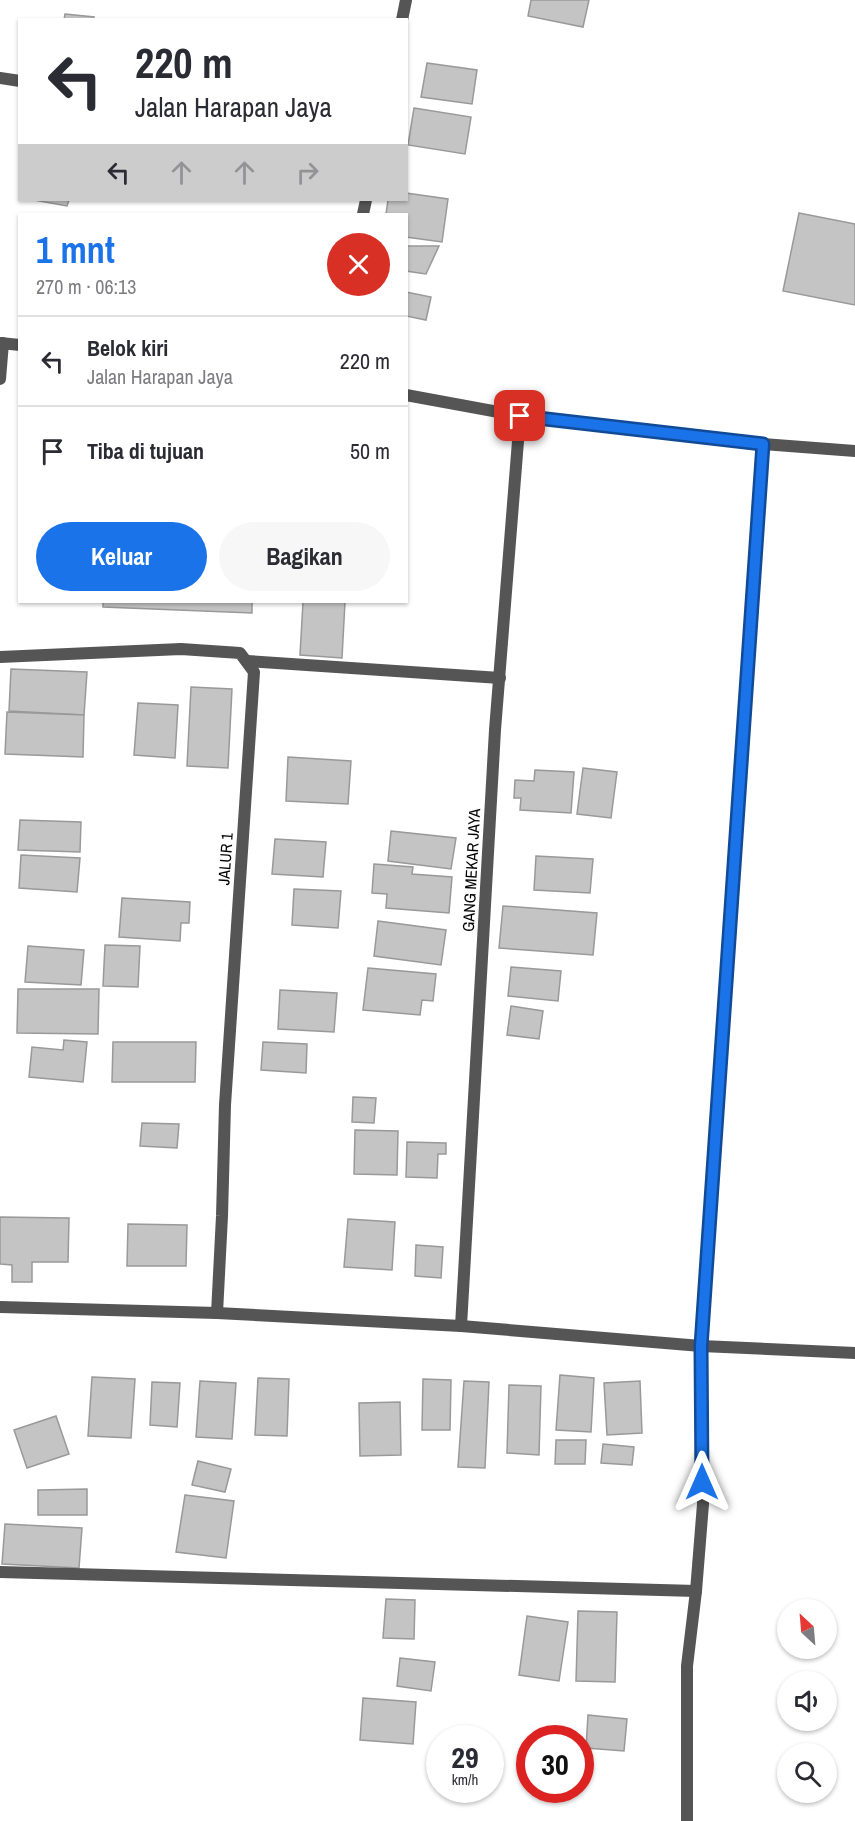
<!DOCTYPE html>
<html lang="id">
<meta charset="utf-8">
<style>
:root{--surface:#fff;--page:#f7f7f7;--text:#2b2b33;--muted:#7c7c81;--line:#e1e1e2;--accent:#1a73e8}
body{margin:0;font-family:"Archivo Narrow",sans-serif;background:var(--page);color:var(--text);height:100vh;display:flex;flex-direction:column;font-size:22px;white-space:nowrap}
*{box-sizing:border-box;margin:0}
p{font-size:20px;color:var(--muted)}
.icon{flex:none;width:33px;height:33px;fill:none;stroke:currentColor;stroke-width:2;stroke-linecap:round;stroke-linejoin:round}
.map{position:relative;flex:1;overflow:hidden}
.panel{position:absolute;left:18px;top:213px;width:390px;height:390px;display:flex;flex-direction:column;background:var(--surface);border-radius:0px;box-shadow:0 2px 4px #0004}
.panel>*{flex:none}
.guide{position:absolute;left:18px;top:18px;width:390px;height:183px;border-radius:0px;box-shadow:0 2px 4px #0004;background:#fff;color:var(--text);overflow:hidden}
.needle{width:39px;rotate:334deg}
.buttons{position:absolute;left:777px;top:1599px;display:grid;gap:12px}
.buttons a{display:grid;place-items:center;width:60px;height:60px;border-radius:50%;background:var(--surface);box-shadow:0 2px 4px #0004;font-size:30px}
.speed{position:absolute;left:426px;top:1725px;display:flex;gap:12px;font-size:30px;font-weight:700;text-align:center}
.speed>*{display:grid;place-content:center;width:78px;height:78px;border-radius:50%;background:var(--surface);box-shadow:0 2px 4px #0004;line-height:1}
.speed small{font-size:15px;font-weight:400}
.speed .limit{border:9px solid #d22;background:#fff;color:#111}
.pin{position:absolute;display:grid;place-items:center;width:51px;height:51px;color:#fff;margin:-26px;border-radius:12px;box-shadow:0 3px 9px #0006}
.me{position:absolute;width:66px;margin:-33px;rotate:0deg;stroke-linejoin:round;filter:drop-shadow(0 0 4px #0008)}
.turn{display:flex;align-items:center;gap:21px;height:126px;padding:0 18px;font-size:27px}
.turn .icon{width:78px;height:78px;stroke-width:2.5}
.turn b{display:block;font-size:42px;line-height:51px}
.lanes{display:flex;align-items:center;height:57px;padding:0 18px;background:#0003;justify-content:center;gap:30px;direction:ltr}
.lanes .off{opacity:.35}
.round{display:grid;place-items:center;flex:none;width:63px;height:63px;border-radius:32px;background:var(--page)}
.summary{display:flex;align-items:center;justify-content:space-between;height:102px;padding:0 18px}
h1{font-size:36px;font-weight:700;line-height:45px;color:var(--accent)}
.cta{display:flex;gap:12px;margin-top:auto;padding:12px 18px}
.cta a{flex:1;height:69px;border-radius:36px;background:var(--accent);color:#fff;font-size:24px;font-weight:700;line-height:69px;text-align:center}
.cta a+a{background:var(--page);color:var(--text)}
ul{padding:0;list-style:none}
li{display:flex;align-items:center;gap:18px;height:90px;padding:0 18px;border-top:2px solid var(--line)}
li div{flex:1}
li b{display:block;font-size:22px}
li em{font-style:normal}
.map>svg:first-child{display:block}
.building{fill:#c4c4c4;stroke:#999;stroke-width:1.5}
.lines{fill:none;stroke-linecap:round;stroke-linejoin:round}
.minor{stroke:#555;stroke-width:12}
.route-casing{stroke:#114b97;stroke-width:15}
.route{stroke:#1a73e8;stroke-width:10}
.labels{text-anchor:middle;stroke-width:6;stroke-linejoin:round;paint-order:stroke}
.street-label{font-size:16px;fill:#000;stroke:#fff}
</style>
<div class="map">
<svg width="855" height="1821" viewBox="0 0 855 1821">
<rect width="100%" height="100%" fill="#fff"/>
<!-- building -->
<g class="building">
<polygon points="531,0 589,0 583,27 528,16"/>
<polygon points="65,14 94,17 93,20 64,20"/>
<polygon points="427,63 477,70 472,104 421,97"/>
<polygon points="414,108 471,117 465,154 408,145"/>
<polygon points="406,193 448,199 442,242 406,237 406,214 386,214 388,200 406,200"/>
<polygon points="34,200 69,200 67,206"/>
<polygon points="799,213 855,224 855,305 783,291"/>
<polygon points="406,246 439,246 426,274 406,271"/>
<polygon points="406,292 431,297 426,320 406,316"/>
<polygon points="103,602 252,602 252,613 103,607"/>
<polygon points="303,602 345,602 342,658 300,655"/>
<polygon points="11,669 87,672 84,715 9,711"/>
<polygon points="191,687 232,689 228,768 187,766"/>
<polygon points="138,703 178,705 175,758 134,755"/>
<polygon points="7,712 84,715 83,757 5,754"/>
<polygon points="288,757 351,761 348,804 286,801"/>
<polygon points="583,768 617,772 611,818 577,814"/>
<polygon points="535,770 574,772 571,813 520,810 521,798 514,798 515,780 534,781"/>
<polygon points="20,820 81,822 80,852 18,850"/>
<polygon points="391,831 456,838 451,869 388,861"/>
<polygon points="275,839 326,842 323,877 272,874"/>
<polygon points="21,855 80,858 77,892 19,888"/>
<polygon points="536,856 593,859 590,893 534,890"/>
<polygon points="374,864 413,867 412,874 452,877 449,913 386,908 387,894 372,893"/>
<polygon points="294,889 341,891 338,928 292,925"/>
<polygon points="122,898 190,902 189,923 181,923 180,941 119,937"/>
<polygon points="503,906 597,913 593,955 499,948"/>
<polygon points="378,921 446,930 441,965 374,956"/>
<polygon points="105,945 140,946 138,987 103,986"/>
<polygon points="28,946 84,950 81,985 25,982"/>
<polygon points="511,967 561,971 558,1001 508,996"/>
<polygon points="368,968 436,974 433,1001 422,1000 420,1015 363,1010"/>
<polygon points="18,989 99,989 98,1034 17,1033"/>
<polygon points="280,990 337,993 334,1032 278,1029"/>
<polygon points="511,1006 543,1011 539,1039 507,1035"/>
<polygon points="64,1040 87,1042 83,1082 29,1077 32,1047 63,1050"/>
<polygon points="113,1042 196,1042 195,1082 112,1082"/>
<polygon points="263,1042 307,1044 306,1073 261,1070"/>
<polygon points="353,1097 376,1098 374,1123 352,1122"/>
<polygon points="142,1123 179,1124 177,1148 140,1146"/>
<polygon points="355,1130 398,1131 397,1175 354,1174"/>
<polygon points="407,1142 446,1143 446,1154 438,1154 437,1178 406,1177"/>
<polygon points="0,1217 69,1218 68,1262 32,1262 32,1282 12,1282 12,1265 0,1264"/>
<polygon points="348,1219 395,1222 392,1270 344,1267"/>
<polygon points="128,1224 187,1225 186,1266 127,1266"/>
<polygon points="416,1245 443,1247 441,1278 415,1276"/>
<polygon points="560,1375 594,1378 591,1432 556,1430"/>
<polygon points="92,1377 135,1379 131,1438 88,1436"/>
<polygon points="258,1378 289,1379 287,1436 255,1435"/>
<polygon points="423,1379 451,1380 450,1430 422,1430"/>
<polygon points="200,1381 236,1383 232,1439 196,1437"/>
<polygon points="464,1381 489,1382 485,1468 458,1467"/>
<polygon points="640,1381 642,1433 607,1435 604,1383"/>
<polygon points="152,1382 180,1383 177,1427 150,1425"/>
<polygon points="509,1385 541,1386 539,1455 507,1453"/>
<polygon points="400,1402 401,1455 360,1456 359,1403"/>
<polygon points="56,1416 69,1454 27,1468 14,1430"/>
<polygon points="556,1440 586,1440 585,1464 555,1464"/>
<polygon points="603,1444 634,1447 632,1465 601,1463"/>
<polygon points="198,1461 231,1469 225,1492 192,1485"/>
<polygon points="87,1489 87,1515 38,1515 38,1490"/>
<polygon points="185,1495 234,1501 226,1558 176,1552"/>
<polygon points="5,1524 82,1528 79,1568 2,1564"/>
<polygon points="386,1599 415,1600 414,1639 383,1638"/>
<polygon points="578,1611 617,1612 615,1682 576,1681"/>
<polygon points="527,1616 568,1622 559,1681 519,1675"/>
<polygon points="400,1658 435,1662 431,1691 397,1686"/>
<polygon points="363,1698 416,1702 413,1744 360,1740"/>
<polygon points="588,1715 627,1719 624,1751 586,1748"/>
</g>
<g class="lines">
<!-- minor -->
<g class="minor">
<polyline points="402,20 406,0"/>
<polyline points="0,78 20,81"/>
<polyline points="363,214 366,200"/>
<polyline points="0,343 20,345"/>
<polyline points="0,379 3,343"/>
<polyline points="406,395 520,416 763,444 855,451"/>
<polyline points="0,657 181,649 240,653 254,672 225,1105 222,1216 217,1313"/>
<polyline points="247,661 500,678"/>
<polyline points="0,1307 217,1313 461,1326 701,1346 855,1353"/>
<polyline points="461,1326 495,730 520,416"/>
<polyline points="0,1572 696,1591"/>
<polyline points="687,1821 687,1666 696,1591 703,1504 701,1346 763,444"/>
</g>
</g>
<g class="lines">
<!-- route casing -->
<g class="route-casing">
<polyline id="route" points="520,416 763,444 701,1346 702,1482"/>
</g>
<!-- route -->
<use href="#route" class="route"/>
</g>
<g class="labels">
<!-- street labels -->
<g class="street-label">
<text transform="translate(225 859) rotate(-86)" y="6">JALUR 1</text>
<text transform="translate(471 870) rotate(-87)" y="6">GANG MEKAR JAYA</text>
</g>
</g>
</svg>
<div class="buttons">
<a><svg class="needle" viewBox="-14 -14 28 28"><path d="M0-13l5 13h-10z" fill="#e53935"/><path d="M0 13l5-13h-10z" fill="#7c7c81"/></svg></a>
<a><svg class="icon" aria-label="sound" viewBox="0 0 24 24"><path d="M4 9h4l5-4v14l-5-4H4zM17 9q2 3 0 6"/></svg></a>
<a><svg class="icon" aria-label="search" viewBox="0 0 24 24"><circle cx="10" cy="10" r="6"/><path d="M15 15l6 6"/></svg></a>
</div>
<div class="speed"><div>29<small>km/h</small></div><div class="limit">30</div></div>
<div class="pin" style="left:520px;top:416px;background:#d93025"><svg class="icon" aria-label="arrive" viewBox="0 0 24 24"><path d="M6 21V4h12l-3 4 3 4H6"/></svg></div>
<svg class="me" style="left:702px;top:1482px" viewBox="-20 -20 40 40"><path d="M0-17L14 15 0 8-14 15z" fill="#1a73e8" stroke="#fff" stroke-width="4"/></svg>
<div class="guide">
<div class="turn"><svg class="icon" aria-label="left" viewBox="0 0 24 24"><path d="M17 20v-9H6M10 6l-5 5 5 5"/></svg><div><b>220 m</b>Jalan Harapan Jaya</div></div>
<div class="lanes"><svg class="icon" aria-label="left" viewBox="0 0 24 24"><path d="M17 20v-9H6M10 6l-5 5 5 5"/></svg><svg class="icon off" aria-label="ahead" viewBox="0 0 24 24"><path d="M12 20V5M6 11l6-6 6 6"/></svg><svg class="icon off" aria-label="ahead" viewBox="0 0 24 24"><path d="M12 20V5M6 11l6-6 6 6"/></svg><svg class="icon off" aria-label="right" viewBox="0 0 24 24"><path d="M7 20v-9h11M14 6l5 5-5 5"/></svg></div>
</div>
<section class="panel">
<div class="summary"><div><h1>1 mnt</h1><p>270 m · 06:13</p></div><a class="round" style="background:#d93025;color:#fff"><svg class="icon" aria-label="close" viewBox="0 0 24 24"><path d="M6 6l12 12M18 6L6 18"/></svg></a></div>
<ul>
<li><svg class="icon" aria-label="left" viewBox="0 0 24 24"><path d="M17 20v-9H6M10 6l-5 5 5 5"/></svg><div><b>Belok kiri</b><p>Jalan Harapan Jaya</p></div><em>220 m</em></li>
<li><svg class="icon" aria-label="arrive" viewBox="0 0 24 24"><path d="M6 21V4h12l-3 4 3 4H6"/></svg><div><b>Tiba di tujuan</b></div><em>50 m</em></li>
</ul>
<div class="cta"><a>Keluar</a><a>Bagikan</a></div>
</section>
</div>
